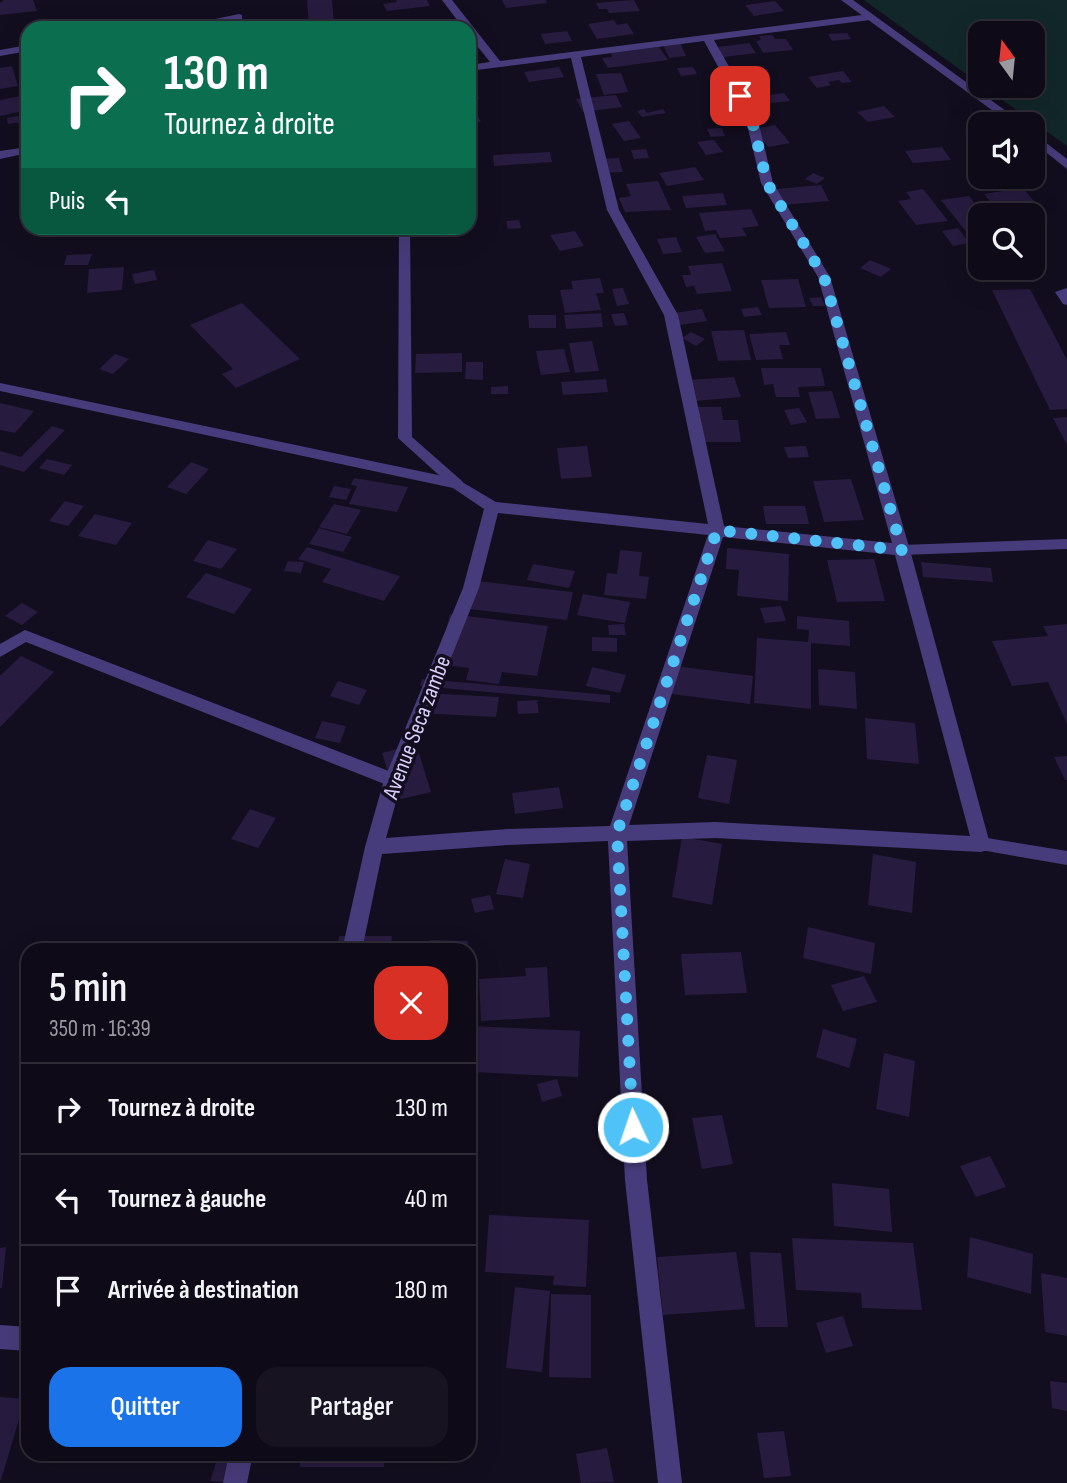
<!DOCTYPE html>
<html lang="fr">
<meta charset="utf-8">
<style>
:root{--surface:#0e0a17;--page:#171320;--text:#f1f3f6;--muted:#9b9aa1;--line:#2e2b36;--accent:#1a73e8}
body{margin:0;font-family:"Sofia Sans Condensed",sans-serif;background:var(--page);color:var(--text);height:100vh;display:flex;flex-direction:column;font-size:26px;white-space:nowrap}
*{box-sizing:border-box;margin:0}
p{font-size:23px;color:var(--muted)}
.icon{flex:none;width:38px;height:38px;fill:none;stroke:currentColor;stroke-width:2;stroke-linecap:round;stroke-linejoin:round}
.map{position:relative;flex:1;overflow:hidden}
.drawer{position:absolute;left:21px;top:943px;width:455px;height:518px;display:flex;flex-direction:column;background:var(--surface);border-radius:21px;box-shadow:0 7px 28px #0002,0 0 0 2px var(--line)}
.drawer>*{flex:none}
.top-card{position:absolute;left:21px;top:21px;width:455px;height:214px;border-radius:21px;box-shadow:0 7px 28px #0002,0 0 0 2px var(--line);background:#0b6e4f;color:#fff;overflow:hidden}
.needle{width:46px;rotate:345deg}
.tools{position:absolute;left:968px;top:21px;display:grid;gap:14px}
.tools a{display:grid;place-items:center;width:77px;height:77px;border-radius:14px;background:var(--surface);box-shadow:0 7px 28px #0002,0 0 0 2px var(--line);font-size:35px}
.pin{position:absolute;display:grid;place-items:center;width:60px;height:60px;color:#fff;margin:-30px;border-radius:14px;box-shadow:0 4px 10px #0006}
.me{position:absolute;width:77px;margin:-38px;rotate:357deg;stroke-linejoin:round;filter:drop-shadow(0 0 5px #0008)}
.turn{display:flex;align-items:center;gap:24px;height:147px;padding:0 28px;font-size:32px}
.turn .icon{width:91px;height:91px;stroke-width:2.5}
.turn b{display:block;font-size:49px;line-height:60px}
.then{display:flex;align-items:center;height:66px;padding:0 28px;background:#0003;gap:14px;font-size:26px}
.round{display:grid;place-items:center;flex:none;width:74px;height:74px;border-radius:21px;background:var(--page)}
.headline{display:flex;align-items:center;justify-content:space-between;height:119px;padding:0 28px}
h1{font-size:42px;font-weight:600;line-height:52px}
.cta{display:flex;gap:14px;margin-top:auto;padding:14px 28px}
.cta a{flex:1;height:80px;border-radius:21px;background:var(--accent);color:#fff;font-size:28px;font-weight:600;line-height:80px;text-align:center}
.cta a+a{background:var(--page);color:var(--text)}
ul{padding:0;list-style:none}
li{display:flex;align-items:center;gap:21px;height:91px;padding:0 28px;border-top:2px solid var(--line)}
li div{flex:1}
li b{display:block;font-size:26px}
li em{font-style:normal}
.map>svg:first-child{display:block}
.green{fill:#112729}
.building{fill:#271b3f}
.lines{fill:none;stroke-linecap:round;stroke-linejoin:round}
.service{fill:#473c7b;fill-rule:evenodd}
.minor{fill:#473c7b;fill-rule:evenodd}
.tertiary{fill:#473c7b;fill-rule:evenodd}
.route{stroke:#4fc3f7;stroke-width:12;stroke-dasharray:0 21.6}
.labels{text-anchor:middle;stroke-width:7;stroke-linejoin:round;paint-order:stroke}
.street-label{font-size:23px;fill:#dacffc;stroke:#130e1f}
</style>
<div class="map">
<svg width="1067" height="1483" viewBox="0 0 1067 1483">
<rect width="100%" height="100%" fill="#130e1f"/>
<!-- green -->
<polygon class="green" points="864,0 1067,0 1067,146 983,86 1032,86 1032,33 980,33 980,84"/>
<!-- building -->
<g class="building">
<polygon points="4,0 33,0 37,11 0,15 0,3"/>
<polygon points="307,0 332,0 334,25 309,26"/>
<polygon points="396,0 427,0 430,6 387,11 383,4 397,2"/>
<polygon points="502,0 546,0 547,3 506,8"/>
<polygon points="634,0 640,11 609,13 607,9 599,9 596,3"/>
<polygon points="775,1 784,11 754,16 745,5"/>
<polygon points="614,20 617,25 627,23 634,34 597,39 588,24"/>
<polygon points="567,31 572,41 545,44 541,34"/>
<polygon points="847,33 851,39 832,41 828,34"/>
<polygon points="772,35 775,39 786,39 793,50 763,53 756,41 761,40 759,36"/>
<polygon points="680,42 686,56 669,58 663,44"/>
<polygon points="749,43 756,53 717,58 712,51 720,50 718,47"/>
<polygon points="659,47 668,60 608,68 602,58 612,57 611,53"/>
<polygon points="12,66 18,86 0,89 0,68"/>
<polygon points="28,66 28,87 26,88 20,68"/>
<polygon points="559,67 564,77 529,82 524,72"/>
<polygon points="693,67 697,74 681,76 677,68"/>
<polygon points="843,71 852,82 842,83 839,80 828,82 831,85 817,88 808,77"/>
<polygon points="621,73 628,92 604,95 596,74"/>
<polygon points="469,75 474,75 479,99 469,99"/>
<polygon points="784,93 790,101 770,103 764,96"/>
<polygon points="27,95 28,110 0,116 0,100"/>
<polygon points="616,95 622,107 583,112 576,99"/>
<polygon points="884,106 895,117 868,122 857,112"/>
<polygon points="474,109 481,122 469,123 469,110"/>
<polygon points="644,109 647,113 663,109 666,113 642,117 637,111"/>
<polygon points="28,114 28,121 8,124 7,118"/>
<polygon points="629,121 641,138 624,141 612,124"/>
<polygon points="775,125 790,143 768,147 758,134 752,136 748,130"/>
<polygon points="722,128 725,136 711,137 707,129"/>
<polygon points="714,140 723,152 706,155 697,142"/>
<polygon points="942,147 951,160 913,163 905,151"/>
<polygon points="646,149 649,158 634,159 631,150"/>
<polygon points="550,152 552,162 494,166 493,155"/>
<polygon points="619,158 623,172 601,173 597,159"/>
<polygon points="695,167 704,180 667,186 659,173"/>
<polygon points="813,173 825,178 817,184 805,179"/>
<polygon points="658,181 671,210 625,212 619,198 631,196 626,184"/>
<polygon points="821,185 829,201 783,205 776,189"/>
<polygon points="1023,188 1038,206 999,212 984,194"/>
<polygon points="923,189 948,221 916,225 898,201 911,199 906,192"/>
<polygon points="723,193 727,205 686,208 682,196"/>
<polygon points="969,196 984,215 980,215 980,249 941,200"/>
<polygon points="751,209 759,226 742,228 747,236 720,238 716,230 705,231 699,213"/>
<polygon points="519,220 521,228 508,229 506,221"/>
<polygon points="33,228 61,228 52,236 29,231"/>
<polygon points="958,228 969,243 953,246 942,231"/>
<polygon points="575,231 584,246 560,251 550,235"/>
<polygon points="715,234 725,251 705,253 696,237"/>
<polygon points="676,237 682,252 663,254 657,239"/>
<polygon points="92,254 88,265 64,265 67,255"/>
<polygon points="870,260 891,269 881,277 860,268"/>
<polygon points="722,263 732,291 697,294 694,286 686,287 682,275 691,275 688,266"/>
<polygon points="124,267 122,290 87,293 89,269"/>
<polygon points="154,270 157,280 135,284 132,274"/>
<polygon points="600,278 604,293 596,293 601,310 565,313 560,290 573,289 571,281"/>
<polygon points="798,279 806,307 769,308 761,280"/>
<polygon points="623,288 629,304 617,306 612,289"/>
<polygon points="1030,289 1067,360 1067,409 1050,410 992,290"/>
<polygon points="821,297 825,306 813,306 809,298"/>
<polygon points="242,303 300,359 236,388 222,374 233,369 190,325"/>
<polygon points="758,307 762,315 744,317 741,309"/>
<polygon points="702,309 707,321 680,325 674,313"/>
<polygon points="601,313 603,327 566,329 564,315"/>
<polygon points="624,313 628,325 615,326 611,314"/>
<polygon points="528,315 556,315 556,328 529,328"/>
<polygon points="744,330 751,360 718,361 711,331"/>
<polygon points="691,332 705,339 696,346 682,338"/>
<polygon points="786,332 790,345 779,345 783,359 756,360 749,334"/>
<polygon points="592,341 599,371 575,373 569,343"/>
<polygon points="564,349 570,372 541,375 536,351"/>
<polygon points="462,353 462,372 415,373 416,354"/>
<polygon points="115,354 129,359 113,374 99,369"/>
<polygon points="466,362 483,362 483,380 465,379"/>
<polygon points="761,368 821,368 825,386 798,387 800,397 776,397 773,384 764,385"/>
<polygon points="734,377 741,397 695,401 689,380"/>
<polygon points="606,379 608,392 563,395 561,382"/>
<polygon points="508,386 508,394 491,394 491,387"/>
<polygon points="832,391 840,418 816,419 808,392"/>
<polygon points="0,403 34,411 15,433 0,430"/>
<polygon points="688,407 721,407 723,420 738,420 741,442 693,442"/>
<polygon points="799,408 807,422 791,425 784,410"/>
<polygon points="1067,417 1067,445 1053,418"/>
<polygon points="52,426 65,430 24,472 0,465 0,451 21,457"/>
<polygon points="587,446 592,477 561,479 557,448"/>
<polygon points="806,446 809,457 788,458 784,447"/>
<polygon points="47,459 72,465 64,475 39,468"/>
<polygon points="191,462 209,469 186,494 167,487"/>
<polygon points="354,478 408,487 397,512 349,504 357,486 351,485"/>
<polygon points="851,479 864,520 824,522 813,481"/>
<polygon points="334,486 351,489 346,500 329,497"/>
<polygon points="65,501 84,506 68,526 49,521"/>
<polygon points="334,504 361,510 347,534 319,527"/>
<polygon points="763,506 805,506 809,524 766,524"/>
<polygon points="95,514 132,523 116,545 78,536"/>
<polygon points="319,528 352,537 343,552 309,544"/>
<polygon points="208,540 237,549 221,569 193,561"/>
<polygon points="307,547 400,576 384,601 322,582 331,569 298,559"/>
<polygon points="727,548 789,554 788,601 737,596 739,570 726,569"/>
<polygon points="620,550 642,552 639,576 649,577 646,599 604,595 607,573 617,574"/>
<polygon points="874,559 885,601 837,602 827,560"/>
<polygon points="288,561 304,562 301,573 284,571"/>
<polygon points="921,562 991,568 993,582 923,577"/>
<polygon points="533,564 575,571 569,588 527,580"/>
<polygon points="206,573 252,589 234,614 186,597"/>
<polygon points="467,580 573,592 567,620 460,608"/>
<polygon points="583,594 630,602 625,623 577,615"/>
<polygon points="22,603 38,612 22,625 5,616"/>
<polygon points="781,606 786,621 765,623 760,608"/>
<polygon points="450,614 548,626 537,676 502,672 499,684 466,680 469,668 437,664"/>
<polygon points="797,616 849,621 850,646 811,643 811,709 754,703 757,638 808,642 809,630 797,629"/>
<polygon points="624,624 626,635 609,635 608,625"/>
<polygon points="1067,624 1067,724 1048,682 1012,686 992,641 1048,636 1043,626"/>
<polygon points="592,637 617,638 617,652 592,651"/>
<polygon points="21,656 54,672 0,727 0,676"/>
<polygon points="667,665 753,676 750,704 664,693"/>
<polygon points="592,667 626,675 620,693 586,686"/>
<polygon points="818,669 855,672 857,709 819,705"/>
<polygon points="422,679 610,695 610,703 420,686"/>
<polygon points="338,681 367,690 359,705 330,696"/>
<polygon points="424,693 499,697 496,717 420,713"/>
<polygon points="537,700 539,713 518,714 517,701"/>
<polygon points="865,718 915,723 919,764 867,759"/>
<polygon points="322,721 346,726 340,743 315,738"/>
<polygon points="416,744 431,792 397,800 382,753"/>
<polygon points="707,755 737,760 729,804 698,798"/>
<polygon points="1067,756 1067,780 1065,780 1054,757"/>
<polygon points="559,787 563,808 515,814 512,793"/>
<polygon points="250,809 276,818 258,848 231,839"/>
<polygon points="682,837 722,844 712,905 672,897"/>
<polygon points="873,854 916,862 912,913 868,905"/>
<polygon points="505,859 530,864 523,898 496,894"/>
<polygon points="490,895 494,909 475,913 471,899"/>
<polygon points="808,927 875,943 871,974 803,958"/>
<polygon points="339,936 392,936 391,950 337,950"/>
<polygon points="430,940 468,941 467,950 429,950"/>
<polygon points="741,952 747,993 685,995 681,954"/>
<polygon points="547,967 550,1017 481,1021 479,979 526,976 525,968"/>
<polygon points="864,976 877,1002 843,1011 831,985"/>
<polygon points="469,1026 580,1031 578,1077 471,1072 473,1047 469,1047"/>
<polygon points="823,1029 857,1039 849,1068 816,1057"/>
<polygon points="884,1053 915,1061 909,1117 876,1109"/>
<polygon points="557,1079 562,1096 542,1102 537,1084"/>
<polygon points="722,1115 733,1164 702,1169 692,1118"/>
<polygon points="990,1156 1006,1187 976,1197 960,1166"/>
<polygon points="832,1183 889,1189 892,1232 834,1226"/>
<polygon points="489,1215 589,1220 586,1287 553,1285 554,1276 485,1272"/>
<polygon points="970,1237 1033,1254 1031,1294 967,1277"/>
<polygon points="792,1238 913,1243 922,1310 862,1308 861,1293 796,1290"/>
<polygon points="6,1247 2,1288 0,1288 0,1248"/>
<polygon points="736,1252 745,1309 663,1315 657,1257"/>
<polygon points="750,1252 781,1253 788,1327 755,1327"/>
<polygon points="1041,1273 1067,1278 1067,1336 1045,1332"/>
<polygon points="515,1287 550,1291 542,1372 506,1368"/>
<polygon points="551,1294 591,1295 591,1378 549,1377"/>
<polygon points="843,1316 853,1346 826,1353 816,1323"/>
<polygon points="1050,1381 1067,1383 1067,1411 1052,1408"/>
<polygon points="0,1397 25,1399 1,1480 0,1480"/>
<polygon points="784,1431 791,1476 764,1478 757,1433"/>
<polygon points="607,1448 614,1482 581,1483 576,1454"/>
<polygon points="219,1454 241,1454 241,1483 210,1481"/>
<polygon points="301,1454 385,1454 384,1467 300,1467"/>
</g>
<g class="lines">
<!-- service -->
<g class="service">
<polygon points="239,14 242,15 242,19 194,28 173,28"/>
<polygon points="399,228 410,228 412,437 462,481 464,484 462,487 452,487 398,438"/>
<polygon points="1067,288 1067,305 1063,304 1055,292"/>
<polygon points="1067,539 1067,549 902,555 895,550 902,545"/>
<polygon points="25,630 399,775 401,780 399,785 387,785 26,642 0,657 0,644"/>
<polygon points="981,837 1067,851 1067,865 975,849 973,844 975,839"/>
</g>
<!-- minor -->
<g class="minor">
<path d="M442 0H452L500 61 870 14 875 17 870 20 714 40 757 116 773 183 830 277 910 550 990 844 988 850 981 852 715 838 627 841 647 1180 682 1483H658L625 1180 608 841 508 845 382 854 362 950H342L365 847 384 780 463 588 484 509 453 488 0 391V383L457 479 496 502 708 524 664 315 607 210 571 58 469 71V65L490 62 469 36V28H463ZM704 41 745 116 761 183 818 277 892 543 724 526 678 315 619 210 581 57ZM498 513 708 535 610 826 508 829 386 838 402 780 479 588ZM723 537 895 555 970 836 715 822 629 825Z"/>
<polygon points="28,45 28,51 0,56 0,50"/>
<polygon points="28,147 28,153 0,159 0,151"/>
<polygon points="0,1325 28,1327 28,1351 0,1349"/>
<polygon points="229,1454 253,1454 247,1483 223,1483"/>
</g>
<!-- tertiary -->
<g class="tertiary">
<polygon points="841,0 853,0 1024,124 1011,124"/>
<polygon points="1032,132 1067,159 1067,169 1032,141"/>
</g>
</g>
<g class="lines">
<!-- route -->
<polyline class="route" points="633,1127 617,833 717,530 902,550 824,277 767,183 751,116 740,96"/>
</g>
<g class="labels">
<!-- street labels -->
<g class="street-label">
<text transform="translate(416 727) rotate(-69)" y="8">Avenue Seca zambe</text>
</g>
</g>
</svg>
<div class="tools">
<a><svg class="needle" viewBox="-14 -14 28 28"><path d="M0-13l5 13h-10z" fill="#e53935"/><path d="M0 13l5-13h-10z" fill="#9b9aa1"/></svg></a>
<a><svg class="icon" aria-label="sound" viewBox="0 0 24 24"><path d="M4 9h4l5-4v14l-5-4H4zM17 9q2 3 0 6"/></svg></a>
<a><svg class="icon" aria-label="search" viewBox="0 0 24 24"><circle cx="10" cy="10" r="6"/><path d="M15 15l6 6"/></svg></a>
</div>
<div class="pin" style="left:740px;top:96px;background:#d93025"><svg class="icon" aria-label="arrive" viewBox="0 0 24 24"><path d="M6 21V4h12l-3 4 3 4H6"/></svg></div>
<svg class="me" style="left:633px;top:1127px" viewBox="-20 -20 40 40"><circle r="17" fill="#4fc3f7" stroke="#fff" stroke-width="3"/><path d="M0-11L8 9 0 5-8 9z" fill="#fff"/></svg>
<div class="top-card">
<div class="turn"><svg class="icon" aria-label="right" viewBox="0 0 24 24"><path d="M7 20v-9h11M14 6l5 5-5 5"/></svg><div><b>130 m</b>Tournez à droite</div></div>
<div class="then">Puis<svg class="icon" aria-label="left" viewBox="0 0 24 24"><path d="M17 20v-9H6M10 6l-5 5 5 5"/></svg></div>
</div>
<section class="drawer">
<div class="headline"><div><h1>5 min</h1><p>350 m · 16:39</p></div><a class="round" style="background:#d93025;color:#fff"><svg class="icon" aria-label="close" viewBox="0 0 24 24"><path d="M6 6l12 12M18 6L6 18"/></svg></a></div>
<ul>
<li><svg class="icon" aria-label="right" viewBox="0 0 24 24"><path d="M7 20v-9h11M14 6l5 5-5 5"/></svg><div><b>Tournez à droite</b></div><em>130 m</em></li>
<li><svg class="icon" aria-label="left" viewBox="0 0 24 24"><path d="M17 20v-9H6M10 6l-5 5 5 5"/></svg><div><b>Tournez à gauche</b></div><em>40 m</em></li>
<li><svg class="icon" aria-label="arrive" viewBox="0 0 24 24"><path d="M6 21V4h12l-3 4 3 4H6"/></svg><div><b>Arrivée à destination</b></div><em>180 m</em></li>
</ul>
<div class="cta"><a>Quitter</a><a>Partager</a></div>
</section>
</div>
